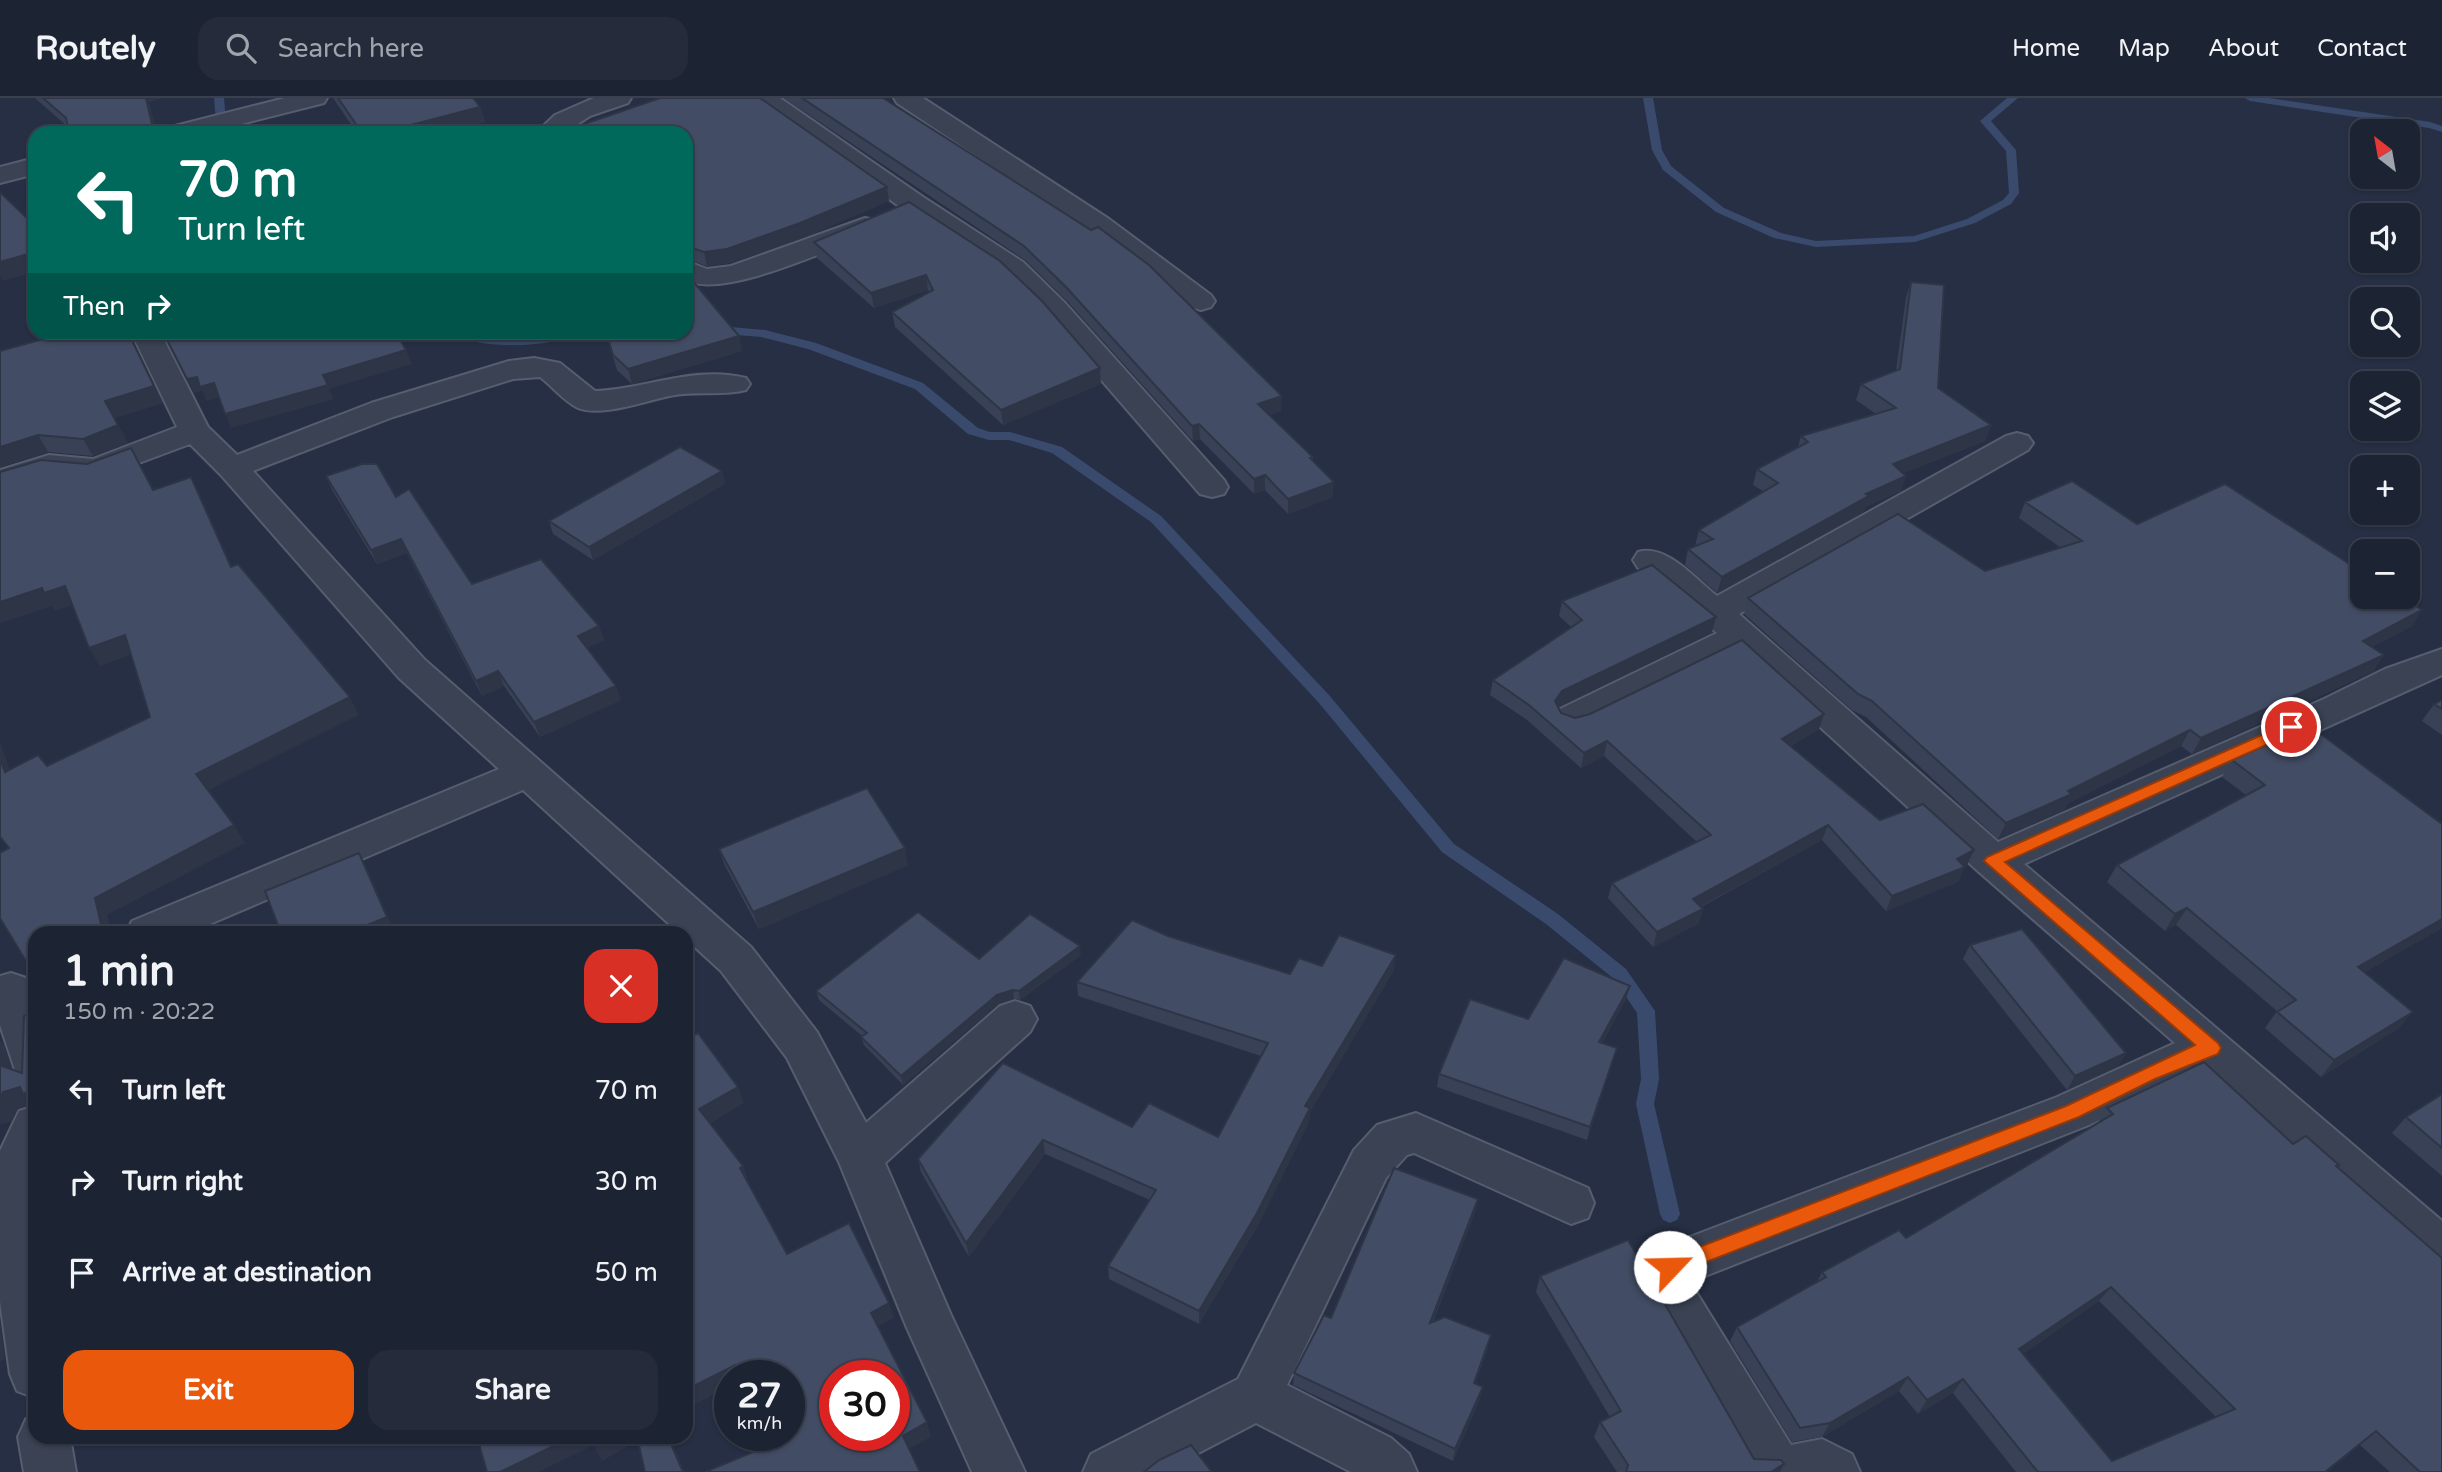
<!DOCTYPE html>
<meta charset="utf-8">
<style>
:root{--surface:#1c2333;--page:#252b3b;--text:#f1f3f6;--muted:#a0a4ac;--line:#3a404e;--accent:#ea580c}
body{margin:0;font-family:"Varela Round",sans-serif;background:var(--page);color:var(--text);height:100vh;display:flex;flex-direction:column;font-size:26px;white-space:nowrap}
*{box-sizing:border-box;margin:0}
p{font-size:23px;color:var(--muted)}
.icon{flex:none;width:38px;height:38px;fill:none;stroke:currentColor;stroke-width:2;stroke-linecap:round;stroke-linejoin:round}
.map{position:relative;flex:1;overflow:hidden}
.sheet{position:absolute;left:28px;top:828px;width:665px;height:518px;display:flex;flex-direction:column;background:var(--surface);border-radius:21px;box-shadow:0 2px 5px #0004,0 0 0 2px var(--line)}
.sheet>*{flex:none}
.hud{position:absolute;left:28px;top:28px;width:665px;height:214px;border-radius:21px;box-shadow:0 2px 5px #0004,0 0 0 2px var(--line);background:#00695c;color:#fff;overflow:hidden}
.needle{width:46px;rotate:329deg}
.controls{position:absolute;left:2350px;top:21px;display:grid;gap:14px}
.controls a{display:grid;place-items:center;width:70px;height:70px;border-radius:14px;background:var(--surface);box-shadow:0 2px 5px #0004,0 0 0 2px var(--line);font-size:35px}
.speed{position:absolute;left:714px;top:1262px;display:flex;gap:14px;font-size:35px;font-weight:700;text-align:center}
.speed>*{display:grid;place-content:center;width:91px;height:91px;border-radius:50%;background:var(--surface);box-shadow:0 2px 5px #0004,0 0 0 2px var(--line);line-height:1}
.speed small{font-size:18px;font-weight:400}
.speed .limit{border:10px solid #d22;background:#fff;color:#111}
.pin{position:absolute;display:grid;place-items:center;width:60px;height:60px;color:#fff;margin:-30px;border:4px solid #fff;border-radius:50%;box-shadow:0 2px 7px #0007}
.me{position:absolute;width:77px;margin:-38px;rotate:66deg;stroke-linejoin:round;filter:drop-shadow(0 0 5px #0008)}
.turn{display:flex;align-items:center;gap:24px;height:147px;padding:0 35px;font-size:32px}
.turn .icon{width:91px;height:91px;stroke-width:2.5}
.turn b{display:block;font-size:49px;line-height:60px}
.then{display:flex;align-items:center;height:66px;padding:0 35px;background:#0003;gap:14px;font-size:26px}
.round{display:grid;place-items:center;flex:none;width:74px;height:74px;border-radius:21px;background:var(--page)}
.headline{display:flex;align-items:center;justify-content:space-between;height:119px;padding:0 35px}
h1{font-size:42px;font-weight:700;line-height:52px}
.primary-button{display:flex;gap:14px;margin-top:auto;padding:14px 35px}
.primary-button a{flex:1;height:80px;border-radius:21px;background:var(--accent);color:#fff;font-size:28px;font-weight:700;line-height:80px;text-align:center}
.primary-button a+a{background:var(--page);color:var(--text)}
ul{padding:0;list-style:none}
li{display:flex;align-items:center;gap:21px;height:91px;padding:0 35px}
li div{flex:1}
li b{display:block;font-size:26px}
li em{font-style:normal}
header{display:flex;align-items:center;gap:42px;box-sizing:border-box;height:98px;padding:0 35px;background:var(--surface);border-bottom:2px solid var(--line)}
header strong{font-size:33px}
nav{display:flex;gap:38px;margin-inline-start:auto;font-size:24px}
.search{width:490px;height:63px;background:var(--page);display:flex;align-items:center;gap:18px;box-sizing:border-box;padding:0 24px;border-radius:21px;color:var(--muted);font-size:26px}
.map>svg:first-child{display:block}
.lines{fill:none;stroke-linecap:round;stroke-linejoin:round}
.stream{fill:#3a4a6d;fill-rule:evenodd}
.minor-casing{stroke:#565d6e;stroke-width:4}
.minor{fill:#3a4253;fill-rule:evenodd}
.wall{fill:#394156;fill-rule:evenodd}
.shaded-wall{fill:#2e3546}
.building{fill:#424c64;stroke:#2e3546;stroke-width:2;fill-rule:evenodd}
.route{fill:#ea580c;stroke:#983908;stroke-width:2}
</style>
<header>
<strong>Routely</strong>
<div class="search"><svg class="icon" aria-label="search" viewBox="0 0 24 24"><circle cx="10" cy="10" r="6"/><path d="M15 15l6 6"/></svg>Search here</div>
<nav><a>Home</a><a>Map</a><a>About</a><a>Contact</a></nav>
</header>
<div class="map">
<svg width="2442" height="1374" viewBox="0 0 2442 1374">
<rect width="100%" height="100%" fill="#262f44"/>
<g class="lines">
<!-- stream -->
<g class="stream">
<polygon points="214,0 224,0 227,35 217,35"/>
<polygon points="1643,0 1653,0 1662,52 1671,68 1724,110 1781,135 1816,143 1914,138 1967,121 2003,102 2009,95 2006,53 1980,23 2007,0 2018,0 1991,23 2016,52 2019,95 2011,106 1975,125 1915,144 1816,149 1774,140 1716,114 1663,72 1652,52"/>
<polygon points="2245,0 2269,0 2430,24 2442,28 2442,34 2429,30 2250,3"/>
<polygon points="686,225 765,232 816,245 923,285 978,330 990,334 1010,334 1062,349 1161,418 1329,597 1454,746 1558,816 1626,871 1655,913 1659,981 1654,1006 1680,1116 1677,1122 1670,1125 1663,1122 1660,1116 1636,1006 1641,981 1637,915 1614,881 1546,826 1442,754 1319,605 1151,424 1052,355 1009,342 989,342 968,336 915,291 808,251 761,239 686,233"/>
<path d="M450 234H468L500 240 582 234C556 250 475 253 450 234Z"/>
</g>
<!-- minor casing -->
<g class="minor-casing">
<g id="minor">
<polygon points="285,0 327,0 324,5 206,35 163,35 167,30"/>
<polygon points="594,0 631,0 628,5 590,18 564,35 536,35 555,17"/>
<polygon points="752,0 780,0 923,99 1023,164 1065,205 1224,382 1228,389 1224,396 1212,399 1200,396 1045,217 1003,176 903,111 755,5"/>
<polygon points="894,0 923,0 1109,121 1211,197 1215,203 1211,209 1201,212 1191,209 1089,133 897,5"/>
<polygon points="35,60 35,76 0,85 0,69"/>
<path d="M865 120 875 122 879 128 875 134C834 149 723 202 686 182V163L707 171 731 168Z"/>
<path d="M131 234H160L208 329 237 357 371 305 509 263 534 260 560 265 595 293C646 291 695 267 746 280L750 286 746 292C723 298 698 293 675 297 650 301 602 320 578 310 565 304 552 288 540 279L513 281 393 319 253 373 425 562 751 849 817 934 866 1025 1000 908 1015 903 1030 908 1037 921 1030 934 885 1065 951 1217 1025 1374H972L907 1230 839 1064 787 960 721 873 686 841V835H679L523 692 189 835H126L132 823 499 671 399 580 221 377 190 346 96 381 51 377 0 393V372L49 357 93 361 177 329Z"/>
<path d="M2017 335 2028 338 2033 345 2028 352 1739 516 1998 744 2324 601 2385 571 2442 551V577L2024 766 2442 1123V1175L2425 1168 2205 971 2089 1027 1690 1184 1791 1347 1822 1341 1852 1356 1860 1374H1749L1641 1188 1642 1176 1653 1153 2057 999 2175 945 1979 774 1738 554 1586 629 1573 633 1560 629 1554 620 1560 611 1717 535 1638 470 1633 462 1638 454C1667 446 1695 481 1717 498L2006 338Z"/>
<polygon points="11,875 26,880 35,901 35,990 19,984 0,927 0,878"/>
<polygon points="35,1008 35,1084 32,1097 35,1114 35,1300 17,1293 10,1276 0,1203 0,1053 19,1013"/>
<polygon points="1416,1015 1588,1090 1594,1105 1588,1120 1571,1126 1414,1055 1407,1057 1386,1080 1287,1287 1391,1340 1409,1356 1417,1374 1351,1374 1256,1325 1162,1374 1083,1374 1091,1356 1238,1281 1354,1052 1377,1027"/>
<polygon points="35,1317 35,1339 70,1339 76,1374 24,1374 18,1339 26,1321"/>
</g>
</g>
<!-- minor -->
<use href="#minor" class="minor"/>
</g>
<!-- wall -->
<g class="wall">
<polygon points="35,0 161,0 68,29"/>
<polygon points="333,0 473,0 480,9 485,24 446,35 357,35"/>
<polygon points="784,0 883,0 1281,313 1270,317 1313,359 1313,364 1333,399 1288,416 1265,392 1254,396 1200,341 1193,343 1067,203 1025,162"/>
<polygon points="686,35 889,103 803,140 730,165 707,168 686,161"/>
<polygon points="909,104 1101,286 1003,327 895,229 892,214 929,194 928,192 874,210 817,160 814,144"/>
<polygon points="691,182 739,238 742,253 632,286 617,272 605,234"/>
<polygon points="1911,184 1938,290 1991,327 1985,343 1904,375 1901,393 1865,409 1864,414 1717,495 1685,467 1688,451 1695,448 1699,432 1763,393 1753,387 1757,371 1798,349 1801,338 1876,316 1856,302 1861,286 1896,272 1906,199"/>
<polygon points="0,253 163,305 114,320 128,345 93,358 48,354 0,369"/>
<polygon points="722,373 725,386 593,462 553,436 549,423"/>
<polygon points="326,378 396,399 472,486 599,528 604,542 587,550 621,602 540,639 504,588 482,598 407,455 377,466 332,392"/>
<polygon points="2025,404 2137,426 2412,528 2372,549 2374,573 2192,656 2181,648 2067,706 2064,712 1998,741 1866,619 1852,612 1744,516 1748,500 1985,473 2061,450 2019,420"/>
<polygon points="1562,503 1712,534 1559,609 1558,610 1561,615 1575,620 1824,616 1819,631 1791,648 1880,722 1974,752 1967,767 1964,768 1958,784 1886,813 1822,742 1701,809 1703,811 1698,826 1653,849 1608,800 1612,785 1697,744 1604,658 1581,670 1527,622 1490,597 1493,582 1571,529 1559,518"/>
<polygon points="2442,602 2442,637 2422,623 2434,606"/>
<polygon points="2232,662 2442,726 2442,830 2364,874 2399,930 2321,979 2265,930 2277,913 2176,827 2165,833 2107,784 2117,767 2246,697 2222,679"/>
<polygon points="719,751 908,767 759,831 725,768"/>
<polygon points="1168,838 1290,876 1322,868 1394,872 1310,1014 1309,1024 1257,1129 1199,1226 1109,1181 1108,1168 1150,1102 1045,1056 969,1159 921,1074 918,1061 1132,1029 1218,1039 1261,958 1078,898 1077,884"/>
<polygon points="1970,847 2126,955 2118,968 2067,992 1963,861"/>
<polygon points="1081,857 1020,902 1014,901 998,906 903,987 864,947 861,939 862,938 819,902 816,893 979,861"/>
<polygon points="1626,901 1602,945 1613,963 1587,1042 1437,989 1439,976 1528,921"/>
<polygon points="2442,996 2442,1078 2392,1035 2406,1019"/>
<path d="M2107 1010 2293 1046 2339 1067 2337 1069 2442 1374H2390L2360 1347 2327 1374H2016L1953 1295 1918 1316 1899 1293 1822 1339 1792 1344 1730 1243 1737 1229 1817 1184 1822 1174 1906 1140 2097 1026ZM2099 1203 2216 1319 2112 1363 2023 1256Z"/>
<polygon points="1478,1101 1475,1114 1433,1224 1488,1250 1475,1285 1480,1301 1453,1363 1293,1287 1294,1275 1331,1220"/>
<polygon points="1540,1178 1754,1361 1780,1374 1617,1374 1594,1339 1600,1324 1610,1319 1536,1194"/>
</g>
<!-- shaded-wall -->
<g class="shaded-wall">
<polygon points="146,0 161,0 149,3 157,35 154,35"/>
<polygon points="480,9 485,24 446,35 380,35"/>
<polygon points="887,89 889,103 803,140 730,165 707,168 704,154"/>
<polygon points="35,154 35,174 3,183 0,178 0,164"/>
<polygon points="689,172 693,186 686,179 686,173"/>
<polygon points="926,177 928,192 874,210 871,195"/>
<polygon points="130,237 163,305 114,320 105,303"/>
<polygon points="739,238 742,253 632,286 628,271"/>
<polygon points="406,252 412,266 329,291 334,301 231,330 225,316 323,277"/>
<polygon points="1100,270 1101,286 1003,327 1001,312"/>
<polygon points="197,279 214,285 221,299 207,303 202,293 194,295 187,281"/>
<polygon points="1282,298 1281,313 1258,321 1258,306"/>
<polygon points="1199,326 1200,341 1193,343 1192,328"/>
<polygon points="118,327 128,345 93,358 83,341"/>
<polygon points="1991,327 1985,343 1887,382 1893,366"/>
<polygon points="38,337 48,354 0,369 0,349"/>
<polygon points="722,373 725,386 593,462 589,449"/>
<polygon points="1265,377 1265,392 1254,396 1254,381"/>
<polygon points="1906,378 1901,393 1865,409 1864,414 1717,495 1722,479 1866,396"/>
<polygon points="191,379 200,397 240,486 231,469"/>
<polygon points="1334,384 1333,399 1288,416 1288,401"/>
<polygon points="401,441 407,455 377,466 371,452"/>
<polygon points="65,488 76,506 55,513 52,508 1,525 0,524 0,504 42,490"/>
<polygon points="2422,512 2412,528 2353,559 2363,543"/>
<polygon points="1716,519 1712,534 1559,609 1552,619 1555,603 1562,593"/>
<polygon points="599,528 604,542 583,552 578,538"/>
<polygon points="125,537 136,555 100,568 89,550"/>
<polygon points="2384,557 2374,573 2192,656 2201,640"/>
<polygon points="498,573 504,588 482,598 476,583"/>
<polygon points="616,588 621,602 540,639 534,624"/>
<polygon points="350,599 359,617 207,693 196,676"/>
<polygon points="1824,616 1819,631 1777,656 1782,641"/>
<polygon points="2190,632 2181,648 2067,706 2064,712 1998,741 2006,725"/>
<polygon points="1607,643 1604,658 1581,670 1584,655"/>
<polygon points="0,644 17,692 5,674 0,661"/>
<polygon points="234,727 245,745 107,817 112,835 103,835 95,800"/>
<polygon points="1828,727 1822,742 1688,815 1693,801"/>
<polygon points="905,750 908,767 759,831 753,814"/>
<polygon points="1974,752 1967,767 1954,774 1965,769 1958,784 1886,813 1892,798"/>
<polygon points="359,755 368,773 395,835 348,835"/>
<polygon points="2187,810 2176,827 2165,833 2175,816"/>
<polygon points="1703,811 1698,826 1653,849 1657,834"/>
<polygon points="2442,821 2442,830 2345,886 2358,869"/>
<polygon points="1080,848 1081,857 1020,902 1019,893"/>
<polygon points="1396,857 1394,872 1310,1014 1309,1024 1257,1129 1199,1226 1199,1213 1305,1008"/>
<polygon points="1630,888 1626,901 1595,957 1599,944"/>
<polygon points="1013,892 1014,901 998,906 903,987 901,978 997,897"/>
<polygon points="2413,914 2399,930 2321,979 2334,962"/>
<polygon points="0,943 4,947 17,985 2,968 0,962"/>
<polygon points="1617,950 1613,963 1587,1042 1590,1029"/>
<polygon points="2126,955 2118,968 2067,992 2075,978"/>
<polygon points="20,989 32,993 35,1010 32,1006 18,1011 12,1023 0,1027 0,1000 3,994"/>
<polygon points="738,989 744,1005 706,1028 699,1011"/>
<polygon points="1043,1042 1045,1056 969,1159 966,1145"/>
<polygon points="743,1068 749,1084 746,1087 740,1070"/>
<polygon points="1478,1101 1475,1114 1427,1238 1430,1225"/>
<polygon points="2111,1189 2099,1203 2009,1266 2019,1251"/>
<polygon points="889,1205 894,1220 875,1230 871,1215"/>
<polygon points="0,1220 5,1261 0,1264"/>
<polygon points="1491,1237 1488,1250 1471,1297 1474,1285"/>
<polygon points="735,1267 739,1278 730,1278 730,1288 686,1311 686,1292"/>
<polygon points="1908,1279 1899,1293 1822,1339 1830,1325"/>
<polygon points="1963,1281 1953,1295 1918,1316 1927,1302"/>
<polygon points="1483,1289 1480,1301 1453,1363 1455,1351"/>
<polygon points="927,1324 931,1339 907,1352 903,1338"/>
<polygon points="2376,1333 2327,1374 2325,1374"/>
<polygon points="572,1339 591,1339 596,1346 539,1374 500,1374"/>
<polygon points="611,1339 641,1339 642,1340 602,1363 594,1348"/>
<polygon points="668,1339 669,1339 685,1374 683,1374"/>
<polygon points="1784,1366 1780,1374 1771,1374"/>
</g>
<!-- building -->
<g class="building">
<polygon points="43,0 146,0 154,35 69,35 66,20"/>
<polygon points="338,0 473,0 480,9 380,35 362,35"/>
<polygon points="660,0 760,0 887,89 800,125 727,151 704,154 686,148 686,35 558,35"/>
<polygon points="802,0 883,0 1091,132 1098,129 1149,167 1282,298 1258,306 1313,359 1310,360 1334,384 1288,401 1265,377 1254,381 1199,326 1192,328 1066,189 1024,148"/>
<polygon points="0,94 35,128 35,154 0,164"/>
<polygon points="909,104 1000,163 1042,203 1100,270 1001,312 892,214 933,192 926,177 871,195 814,144"/>
<polygon points="686,175 739,238 628,271 613,257 606,234 686,234"/>
<polygon points="1911,184 1944,187 1938,290 1991,327 1893,366 1906,378 1866,396 1869,398 1722,479 1688,451 1713,441 1699,432 1778,385 1757,371 1808,344 1801,338 1896,310 1861,286 1900,271"/>
<polygon points="68,234 128,234 154,288 105,303 118,327 83,341 38,337 0,349 0,253"/>
<polygon points="163,234 396,234 406,252 323,277 328,287 225,316 214,285 200,289 197,279 187,281"/>
<polygon points="680,349 722,373 589,449 549,423"/>
<polygon points="131,350 153,392 191,379 231,469 238,466 350,599 196,676 234,727 95,800 103,835 35,835 35,878 0,820 0,755 9,750 0,739 0,661 5,674 38,657 47,668 150,619 125,537 89,550 65,488 44,495 42,490 0,504 0,374 41,362 87,366"/>
<polygon points="362,366 377,366 396,399 409,391 472,486 541,461 599,528 578,538 616,588 534,624 498,573 476,583 401,441 371,452 326,378"/>
<polygon points="2072,383 2137,426 2225,386 2362,474 2362,499 2402,499 2422,512 2363,543 2384,557 2201,640 2190,632 2068,693 2072,696 2006,725 1872,603 1858,596 1748,500 1898,416 1985,473 2082,443 2025,404"/>
<polygon points="1652,467 1716,519 1562,593 1555,603 1561,615 1575,620 1590,616 1742,542 1824,616 1782,641 1880,722 1923,706 1974,752 1957,761 1965,769 1892,798 1828,727 1693,801 1703,811 1657,834 1612,785 1711,737 1607,643 1584,655 1529,607 1493,582 1582,522 1562,503"/>
<polygon points="2442,602 2442,611 2434,606"/>
<polygon points="2310,628 2442,726 2442,821 2358,869 2413,914 2334,962 2277,914 2296,902 2187,810 2175,816 2117,767 2265,687 2232,662"/>
<polygon points="867,690 905,750 753,814 719,751"/>
<polygon points="359,755 387,819 348,835 281,835 265,793"/>
<polygon points="918,814 979,861 1030,816 1080,848 1019,893 1013,892 997,897 901,978 861,939 867,935 816,893"/>
<polygon points="1132,822 1168,838 1290,876 1299,860 1322,868 1339,837 1396,857 1305,1008 1310,1010 1257,1115 1199,1213 1108,1168 1156,1092 1043,1042 966,1145 918,1061 1003,965 1132,1029 1149,1005 1218,1039 1268,945 1077,884"/>
<polygon points="2022,831 2126,955 2075,978 1970,847"/>
<polygon points="1564,860 1630,888 1599,944 1617,950 1590,1029 1439,976 1470,901 1528,921"/>
<polygon points="35,914 35,1009 32,993 23,996 20,989 3,994 0,1000 0,962 2,968 22,975 24,918"/>
<path d="M698 935 738 989 699 1011 743 1068 740 1070 787 1156 849 1125 889 1205 871 1215 927 1324 903 1338 920 1374H705L772 1346 767 1337H789V1278H740L735 1267 686 1292V942ZM835 1278H894V1337H835Z"/>
<path d="M2204 964 2293 1046 2306 1038 2339 1067 2336 1068 2442 1160V1374H2420L2376 1333 2325 1374H2038L1963 1281 1927 1302 1908 1279 1830 1325 1800 1330 1737 1229 1826 1179 1822 1174 1899 1132 1906 1140 2113 1016 2107 1010ZM2111 1189 2235 1311 2112 1363 2019 1251Z"/>
<polygon points="2442,996 2442,1050 2406,1019"/>
<polygon points="1394,1070 1478,1101 1430,1225 1445,1219 1491,1237 1474,1285 1483,1289 1455,1351 1294,1275 1324,1217 1331,1220"/>
<polygon points="1628,1142 1754,1361 1781,1362 1784,1366 1771,1374 1626,1374 1628,1367 1600,1324 1621,1313 1540,1178"/>
<polygon points="477,1339 572,1339 500,1374 487,1374"/>
<polygon points="590,1339 611,1339 594,1348"/>
<polygon points="637,1339 668,1339 683,1374 645,1374"/>
<polygon points="1191,1347 1212,1374 1144,1374 1159,1362"/>
</g>
<!-- route -->
<polygon class="route" points="2291,624 2297,626 2299,629 2297,633 2005,764 2218,945 2221,950 2218,956 2155,981 2079,1019 1670,1178 1663,1176 1660,1169 1663,1163 2066,1008 2195,947 1984,763 1987,759"/>
</svg>
<div class="controls">
<a><svg class="needle" viewBox="-14 -14 28 28"><path d="M0-13l5 13h-10z" fill="#e53935"/><path d="M0 13l5-13h-10z" fill="#a0a4ac"/></svg></a>
<a><svg class="icon" aria-label="sound" viewBox="0 0 24 24"><path d="M4 9h4l5-4v14l-5-4H4zM17 9q2 3 0 6"/></svg></a>
<a><svg class="icon" aria-label="search" viewBox="0 0 24 24"><circle cx="10" cy="10" r="6"/><path d="M15 15l6 6"/></svg></a>
<a><svg class="icon" aria-label="layers" viewBox="0 0 24 24"><path d="M12 4l9 5-9 5-9-5zM3 14l9 5 9-5"/></svg></a>
<a>+</a>
<a>−</a>
</div>
<div class="speed"><div>27<small>km/h</small></div><div class="limit">30</div></div>
<div class="pin" style="left:2291px;top:629px;background:#d93025"><svg class="icon" aria-label="arrive" viewBox="0 0 24 24"><path d="M6 21V4h12l-3 4 3 4H6"/></svg></div>
<svg class="me" style="left:1670px;top:1169px" viewBox="-20 -20 40 40"><circle r="19" fill="#fff"/><path d="M0-13L10 11 0 6-10 11z" fill="#ea580c"/></svg>
<div class="hud">
<div class="turn"><svg class="icon" aria-label="left" viewBox="0 0 24 24"><path d="M17 20v-9H6M10 6l-5 5 5 5"/></svg><div><b>70 m</b>Turn left</div></div>
<div class="then">Then<svg class="icon" aria-label="right" viewBox="0 0 24 24"><path d="M7 20v-9h11M14 6l5 5-5 5"/></svg></div>
</div>
<section class="sheet">
<div class="headline"><div><h1>1 min</h1><p>150 m · 20:22</p></div><a class="round" style="background:#d93025;color:#fff"><svg class="icon" aria-label="close" viewBox="0 0 24 24"><path d="M6 6l12 12M18 6L6 18"/></svg></a></div>
<ul>
<li><svg class="icon" aria-label="left" viewBox="0 0 24 24"><path d="M17 20v-9H6M10 6l-5 5 5 5"/></svg><div><b>Turn left</b></div><em>70 m</em></li>
<li><svg class="icon" aria-label="right" viewBox="0 0 24 24"><path d="M7 20v-9h11M14 6l5 5-5 5"/></svg><div><b>Turn right</b></div><em>30 m</em></li>
<li><svg class="icon" aria-label="arrive" viewBox="0 0 24 24"><path d="M6 21V4h12l-3 4 3 4H6"/></svg><div><b>Arrive at destination</b></div><em>50 m</em></li>
</ul>
<div class="primary-button"><a>Exit</a><a>Share</a></div>
</section>
</div>
